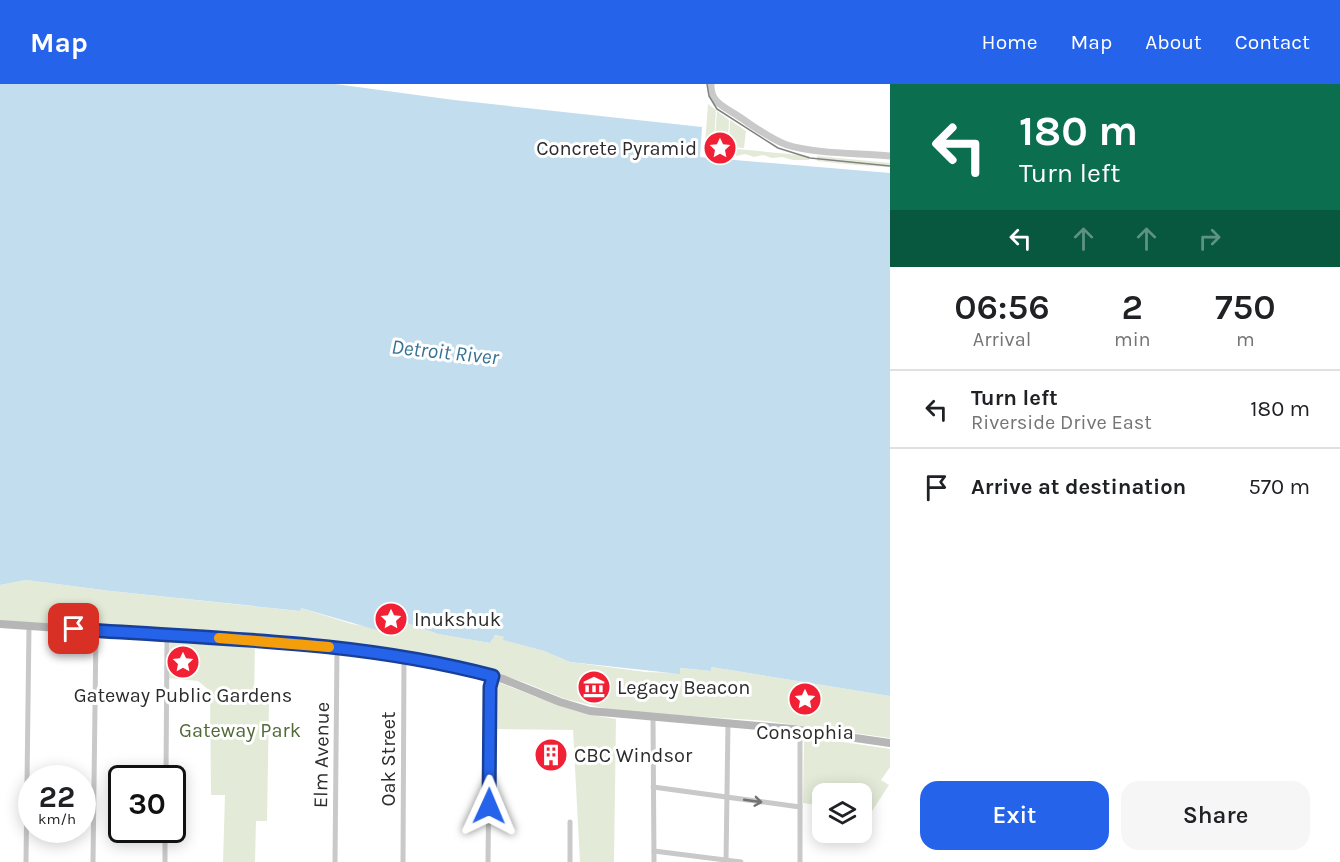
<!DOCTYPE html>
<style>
:root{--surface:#fff;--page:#f6f6f6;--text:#202124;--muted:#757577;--line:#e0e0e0;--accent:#2563eb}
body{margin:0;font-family:Karla,sans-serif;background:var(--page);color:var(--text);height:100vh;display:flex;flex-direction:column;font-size:22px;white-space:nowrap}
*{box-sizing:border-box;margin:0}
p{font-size:20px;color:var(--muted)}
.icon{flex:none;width:33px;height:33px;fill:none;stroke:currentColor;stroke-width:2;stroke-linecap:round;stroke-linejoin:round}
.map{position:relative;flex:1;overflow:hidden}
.panel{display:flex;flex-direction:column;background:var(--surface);width:450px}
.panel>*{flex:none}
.guide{background:#0b6e4f;color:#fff;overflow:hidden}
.tools{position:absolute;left:812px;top:699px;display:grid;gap:12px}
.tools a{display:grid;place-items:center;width:60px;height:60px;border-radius:12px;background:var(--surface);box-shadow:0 3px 15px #0003;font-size:30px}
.speed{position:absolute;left:18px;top:681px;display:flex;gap:12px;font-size:30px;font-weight:700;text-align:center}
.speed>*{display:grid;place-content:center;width:78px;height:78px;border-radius:50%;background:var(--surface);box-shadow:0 3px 15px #0003;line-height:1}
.speed small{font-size:15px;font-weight:400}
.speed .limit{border:3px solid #111;border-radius:9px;background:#fff;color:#111}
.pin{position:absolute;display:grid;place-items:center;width:51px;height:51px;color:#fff;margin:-26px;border-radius:12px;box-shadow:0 3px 9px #0006}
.me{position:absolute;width:66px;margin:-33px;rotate:1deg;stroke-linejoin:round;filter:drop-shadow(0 0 4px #0008)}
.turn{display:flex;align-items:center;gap:21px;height:126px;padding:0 30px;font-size:27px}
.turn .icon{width:78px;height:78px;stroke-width:2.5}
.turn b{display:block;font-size:42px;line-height:51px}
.lanes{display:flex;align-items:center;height:57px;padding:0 30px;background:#0003;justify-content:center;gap:30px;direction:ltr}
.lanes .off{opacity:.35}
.eta{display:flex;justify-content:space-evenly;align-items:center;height:102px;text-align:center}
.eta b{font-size:36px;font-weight:600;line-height:42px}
.primary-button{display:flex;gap:12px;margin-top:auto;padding:12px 30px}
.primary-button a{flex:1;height:69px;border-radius:18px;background:var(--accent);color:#fff;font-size:24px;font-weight:600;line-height:69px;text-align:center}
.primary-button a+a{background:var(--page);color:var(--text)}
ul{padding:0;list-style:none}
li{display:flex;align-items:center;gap:18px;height:78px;padding:0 30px;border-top:2px solid var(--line)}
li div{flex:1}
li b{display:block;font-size:22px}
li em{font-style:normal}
header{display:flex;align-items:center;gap:36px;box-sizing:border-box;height:84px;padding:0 30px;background:var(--accent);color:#fff}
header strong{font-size:28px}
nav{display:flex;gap:33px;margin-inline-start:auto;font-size:21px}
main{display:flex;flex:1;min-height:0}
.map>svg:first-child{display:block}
.green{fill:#e3ebd8}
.water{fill:#c2dded}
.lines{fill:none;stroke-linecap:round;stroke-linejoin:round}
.minor{stroke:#c9c9c9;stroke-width:5}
.tertiary{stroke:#c9c9c9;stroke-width:7}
.secondary{stroke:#b6b6b6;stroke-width:8}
.tram{stroke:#818181;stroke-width:1.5}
.oneway{stroke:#737373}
.route-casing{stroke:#184099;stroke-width:15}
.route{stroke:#2563eb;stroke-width:10}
.slow{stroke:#f59e0b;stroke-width:10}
.labels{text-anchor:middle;stroke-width:6;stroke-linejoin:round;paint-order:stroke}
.poi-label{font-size:20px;fill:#2c2c2c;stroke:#fff;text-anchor:start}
.park-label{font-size:20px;fill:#506a37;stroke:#fff}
.street-label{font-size:20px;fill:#2c2c2c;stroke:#fff}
.water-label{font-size:21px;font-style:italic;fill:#357193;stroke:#fff}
</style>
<header>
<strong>Map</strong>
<nav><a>Home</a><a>Map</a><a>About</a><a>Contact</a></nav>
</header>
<main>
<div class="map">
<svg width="890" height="778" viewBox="0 0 890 778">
<rect width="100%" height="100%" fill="#fff"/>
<!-- green -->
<g class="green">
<polygon points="708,20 716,26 714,56 710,61 705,60"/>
<polygon points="717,27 729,36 728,56 721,53 715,54"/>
<polygon points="730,36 746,47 744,64 731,63 729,57"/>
<polygon points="727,64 809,72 809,76 793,76 782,73 772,74 763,71 754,73 745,70 736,72 729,69 723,70"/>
<polygon points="817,72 890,79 889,83 855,81 817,77"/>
<polygon points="26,496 111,507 299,527 301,524 352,540 390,546 393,539 398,536 438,550 490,559 494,551 504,553 504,556 544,567 570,578 646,588 680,589 679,584 711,587 711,583 890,612 890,654 766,637 616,627 565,615 526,599 481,584 424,571 287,554 0,537 0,501"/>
<polygon points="176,555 255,560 254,617 269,618 267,737 256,737 255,778 223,778 225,711 211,711 210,607 198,597 169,594 170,559"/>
<path d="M497 599H500C538 613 575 630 616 635L614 778H580L573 646 493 645V604Z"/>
<polygon points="810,653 890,665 890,683 881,696 889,701 872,727 861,727 861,710 822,710 822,722 803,719 804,658 806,654"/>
</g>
<!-- water -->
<polygon class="water" points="0,0 335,0 454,16 702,43 700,73 890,89 890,612 711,583 711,587 680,584 680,590 570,578 544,567 503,556 504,553 495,551 490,559 438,550 398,536 393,539 387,549 301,524 300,527 111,507 26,496 0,501"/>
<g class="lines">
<!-- minor -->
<g class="minor">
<polyline points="653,633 654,778"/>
<polyline points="166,694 167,551"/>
<polyline points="653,703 800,723"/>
<polyline points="654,767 741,778"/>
<polyline points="26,778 29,542"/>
<polyline points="93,778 96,546"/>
<polyline points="165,778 165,746"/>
<polyline points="335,778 337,564"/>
<polyline points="403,778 404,573"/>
<polyline points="488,778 490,603 493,592"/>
<polyline points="570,778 570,738"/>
<polyline points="726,778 728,639"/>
<polyline points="800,778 800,646"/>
</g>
<!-- tertiary -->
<path class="tertiary" d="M711 0C710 17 722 22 735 30 751 40 769 55 787 61 816 70 859 69 890 72"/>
<!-- secondary -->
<polyline class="secondary" points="0,540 298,560 419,575 503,595 560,618 590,627 793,645 890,659"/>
<!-- tram -->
<polyline class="tram" points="707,0 709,12 717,25 778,64 810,74 890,82"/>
</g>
<!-- one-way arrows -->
<defs><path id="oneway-shaft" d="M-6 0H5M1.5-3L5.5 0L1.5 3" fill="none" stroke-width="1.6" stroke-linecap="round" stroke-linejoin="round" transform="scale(1.5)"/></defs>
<use class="oneway" href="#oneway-shaft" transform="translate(753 717) rotate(8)"/>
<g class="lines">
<!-- route casing -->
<g class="route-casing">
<path id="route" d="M74 545C214 555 357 556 493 592L490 603 489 722"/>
</g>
<!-- route -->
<use href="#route" class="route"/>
<!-- slow -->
<polyline class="slow" points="219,554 329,563"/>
</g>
<!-- icons -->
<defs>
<g id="sight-disc" transform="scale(1.725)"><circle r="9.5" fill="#f12034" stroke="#fff"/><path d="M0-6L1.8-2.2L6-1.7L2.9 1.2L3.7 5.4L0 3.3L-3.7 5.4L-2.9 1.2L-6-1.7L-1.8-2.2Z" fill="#fff"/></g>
<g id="museum-disc" transform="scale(1.725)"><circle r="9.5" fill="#f12034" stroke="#fff"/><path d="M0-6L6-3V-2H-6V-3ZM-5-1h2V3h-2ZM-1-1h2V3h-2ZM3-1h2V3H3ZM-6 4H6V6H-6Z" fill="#fff"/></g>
<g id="building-disc" transform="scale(1.725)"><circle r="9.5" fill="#f12034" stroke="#fff"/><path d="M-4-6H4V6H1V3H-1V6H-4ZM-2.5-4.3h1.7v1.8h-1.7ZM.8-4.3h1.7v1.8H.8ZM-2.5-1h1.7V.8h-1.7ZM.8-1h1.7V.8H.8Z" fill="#fff"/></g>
</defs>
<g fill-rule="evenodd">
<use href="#sight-disc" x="720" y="64"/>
<use href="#sight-disc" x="391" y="535"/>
<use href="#sight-disc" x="183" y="578"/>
<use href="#museum-disc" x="594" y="603"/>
<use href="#sight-disc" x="805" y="615"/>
<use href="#building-disc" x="551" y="671"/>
</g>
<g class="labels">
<!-- poi labels -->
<g class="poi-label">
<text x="697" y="71" text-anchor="end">Concrete Pyramid</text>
<text x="414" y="542">Inukshuk</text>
<text x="617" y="610">Legacy Beacon</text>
<text x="183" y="618" text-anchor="middle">Gateway Public Gardens</text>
<text x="805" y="655" text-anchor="middle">Consophia</text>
<text x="574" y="678">CBC Windsor</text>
</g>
<!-- park labels -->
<g class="park-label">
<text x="240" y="653">Gateway Park</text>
</g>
<!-- street labels -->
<g class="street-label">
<text transform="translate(321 671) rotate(-89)" y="7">Elm Avenue</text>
<text transform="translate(388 675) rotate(-90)" y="7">Oak Street</text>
</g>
<!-- water labels -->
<g class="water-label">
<text transform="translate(445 268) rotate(6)" y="7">Detroit River</text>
</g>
</g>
</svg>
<div class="tools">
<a><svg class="icon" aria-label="layers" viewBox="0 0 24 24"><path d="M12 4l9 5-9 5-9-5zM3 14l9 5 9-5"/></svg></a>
</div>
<div class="speed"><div>22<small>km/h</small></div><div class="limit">30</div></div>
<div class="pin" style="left:74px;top:545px;background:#d93025"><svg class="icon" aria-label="arrive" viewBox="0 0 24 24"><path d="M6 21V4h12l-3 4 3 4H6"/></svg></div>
<svg class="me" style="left:489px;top:722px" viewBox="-20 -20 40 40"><path d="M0-17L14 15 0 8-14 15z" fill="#2563eb" stroke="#fff" stroke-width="4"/></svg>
</div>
<section class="panel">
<div class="guide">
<div class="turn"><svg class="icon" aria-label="left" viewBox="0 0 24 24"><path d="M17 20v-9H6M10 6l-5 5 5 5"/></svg><div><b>180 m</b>Turn left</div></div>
<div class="lanes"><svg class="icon" aria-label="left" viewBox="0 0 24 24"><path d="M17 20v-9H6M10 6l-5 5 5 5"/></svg><svg class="icon off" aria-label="ahead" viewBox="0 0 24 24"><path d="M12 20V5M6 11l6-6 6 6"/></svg><svg class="icon off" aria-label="ahead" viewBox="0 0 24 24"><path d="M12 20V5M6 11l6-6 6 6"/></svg><svg class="icon off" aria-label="right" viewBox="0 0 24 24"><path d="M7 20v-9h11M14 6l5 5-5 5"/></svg></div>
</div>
<div class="eta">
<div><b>06:56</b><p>Arrival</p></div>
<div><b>2</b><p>min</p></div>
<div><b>750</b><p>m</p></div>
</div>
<ul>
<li><svg class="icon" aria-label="left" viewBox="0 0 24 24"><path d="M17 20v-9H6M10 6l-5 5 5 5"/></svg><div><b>Turn left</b><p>Riverside Drive East</p></div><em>180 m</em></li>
<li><svg class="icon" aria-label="arrive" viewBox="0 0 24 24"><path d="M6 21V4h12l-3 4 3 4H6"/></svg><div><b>Arrive at destination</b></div><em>570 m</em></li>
</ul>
<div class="primary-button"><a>Exit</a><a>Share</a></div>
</section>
</main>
